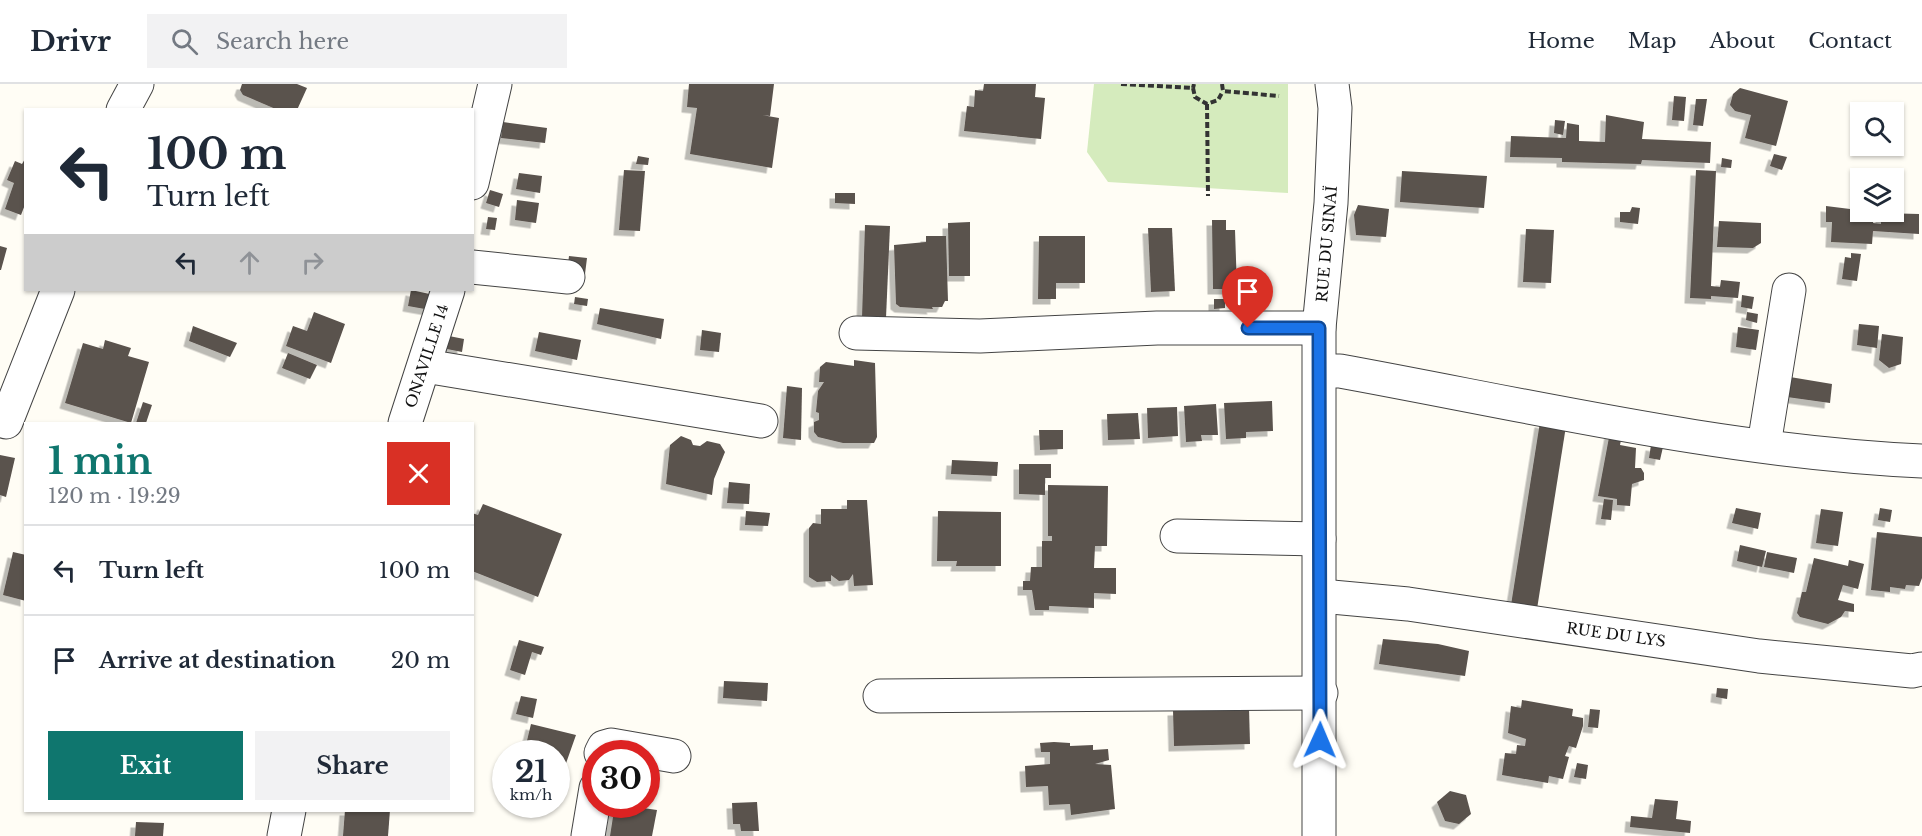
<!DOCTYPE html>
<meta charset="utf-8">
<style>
:root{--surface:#fff;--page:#f2f2f3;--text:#1f2937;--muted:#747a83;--line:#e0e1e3;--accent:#0f766e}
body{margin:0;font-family:"Libre Baskerville",serif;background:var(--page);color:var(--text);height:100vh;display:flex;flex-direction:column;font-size:22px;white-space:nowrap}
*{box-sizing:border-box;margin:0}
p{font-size:20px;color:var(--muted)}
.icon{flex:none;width:33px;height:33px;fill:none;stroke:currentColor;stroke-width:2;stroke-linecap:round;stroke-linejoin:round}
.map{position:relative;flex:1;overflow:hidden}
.panel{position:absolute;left:24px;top:338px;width:450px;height:390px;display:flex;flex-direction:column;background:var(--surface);border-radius:0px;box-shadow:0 2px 4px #0004}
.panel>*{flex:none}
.banner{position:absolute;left:24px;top:24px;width:450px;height:183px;border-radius:0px;box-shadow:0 2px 4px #0004;background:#fff;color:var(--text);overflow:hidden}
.tools{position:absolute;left:1850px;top:18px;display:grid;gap:12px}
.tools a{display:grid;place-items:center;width:54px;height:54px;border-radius:0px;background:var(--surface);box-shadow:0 2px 4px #0004;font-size:30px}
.speed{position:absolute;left:492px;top:656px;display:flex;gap:12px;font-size:30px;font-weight:700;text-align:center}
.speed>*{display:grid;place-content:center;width:78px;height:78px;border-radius:50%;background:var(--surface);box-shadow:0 2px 4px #0004;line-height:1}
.speed small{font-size:15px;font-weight:400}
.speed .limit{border:9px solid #d22;background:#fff;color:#111}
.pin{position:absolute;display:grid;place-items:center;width:51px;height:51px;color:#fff;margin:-62px -26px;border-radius:50% 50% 50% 0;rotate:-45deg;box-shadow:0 0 6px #0007}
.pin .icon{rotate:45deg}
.me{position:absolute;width:66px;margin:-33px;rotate:1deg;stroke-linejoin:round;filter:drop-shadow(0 0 4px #0008)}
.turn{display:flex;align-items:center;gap:21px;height:126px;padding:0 24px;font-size:27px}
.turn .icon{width:78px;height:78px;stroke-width:2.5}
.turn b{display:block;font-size:42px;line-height:51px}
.lanes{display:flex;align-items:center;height:57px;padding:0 24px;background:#0003;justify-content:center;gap:30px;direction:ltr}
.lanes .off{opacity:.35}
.round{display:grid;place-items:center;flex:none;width:63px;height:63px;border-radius:0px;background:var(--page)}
.summary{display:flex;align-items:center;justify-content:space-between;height:102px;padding:0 24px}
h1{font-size:36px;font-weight:700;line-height:45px;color:var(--accent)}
.cta{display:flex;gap:12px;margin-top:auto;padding:12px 24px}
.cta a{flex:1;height:69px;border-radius:0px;background:var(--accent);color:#fff;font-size:24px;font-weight:700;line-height:69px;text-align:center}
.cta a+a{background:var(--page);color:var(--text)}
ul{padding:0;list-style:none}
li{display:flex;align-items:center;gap:18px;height:90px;padding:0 24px;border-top:2px solid var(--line)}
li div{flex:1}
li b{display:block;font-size:22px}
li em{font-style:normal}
header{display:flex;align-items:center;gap:36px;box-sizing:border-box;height:84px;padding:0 30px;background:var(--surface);border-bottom:2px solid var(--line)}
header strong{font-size:28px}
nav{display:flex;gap:33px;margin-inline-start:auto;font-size:21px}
.search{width:420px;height:54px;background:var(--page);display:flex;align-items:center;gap:15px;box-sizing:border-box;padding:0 21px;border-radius:0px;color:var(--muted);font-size:22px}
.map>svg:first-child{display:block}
.green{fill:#d5ebbd}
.building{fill:#5a524d;filter:url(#shadow)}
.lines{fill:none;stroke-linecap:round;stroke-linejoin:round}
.minor-casing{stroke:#444;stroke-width:35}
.path{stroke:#333;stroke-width:4;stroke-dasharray:6 3;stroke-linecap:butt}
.minor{stroke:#fff;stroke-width:33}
.route-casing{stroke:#114b97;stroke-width:15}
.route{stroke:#1a73e8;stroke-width:10}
.labels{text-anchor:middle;stroke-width:6;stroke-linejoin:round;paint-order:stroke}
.street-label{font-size:15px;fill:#111;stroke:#fff}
</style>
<header>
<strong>Drivr</strong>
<div class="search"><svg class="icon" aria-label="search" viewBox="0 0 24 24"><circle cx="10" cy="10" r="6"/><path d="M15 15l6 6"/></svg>Search here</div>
<nav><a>Home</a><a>Map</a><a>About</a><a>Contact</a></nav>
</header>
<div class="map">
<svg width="1922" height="752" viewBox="0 0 1922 752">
<defs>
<filter id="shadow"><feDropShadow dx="-5.5" dy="5.5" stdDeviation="0" flood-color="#0004"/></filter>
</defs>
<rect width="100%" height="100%" fill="#fffdf5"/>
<!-- green -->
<polygon class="green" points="1094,0 1288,0 1288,109 1108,98 1087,68"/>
<!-- building -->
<g class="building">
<polygon points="242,0 297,0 307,4 297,26 278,26 243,11 240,6"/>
<polygon points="689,0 774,0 770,32 762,31 779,34 772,84 690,70 697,24 687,23"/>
<polygon points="984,0 1036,0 1035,13 1045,14 1041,55 964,47 967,22 974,23 975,6 983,7"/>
<polygon points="1740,4 1788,17 1776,62 1745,54 1751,31 1735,27 1730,21 1733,10"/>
<polygon points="1674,12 1686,13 1684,37 1672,36"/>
<polygon points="1696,15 1707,15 1703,42 1693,41"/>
<polygon points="1606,31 1644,38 1642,55 1711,58 1710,79 1642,76 1641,80 1562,78 1562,74 1510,73 1511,52 1566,54 1567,39 1579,41 1579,57 1605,58"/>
<polygon points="1555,36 1565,37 1563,51 1554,49"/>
<polygon points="503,38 547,44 545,59 501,54"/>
<polygon points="1774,70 1787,73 1782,86 1770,82"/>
<polygon points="638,72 649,74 648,81 636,80"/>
<polygon points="26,73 26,118 21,131 5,125 14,99 7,96 15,77 22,80"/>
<polygon points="1722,74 1732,76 1731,84 1721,83"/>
<polygon points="624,86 645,87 640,147 619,146"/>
<polygon points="1696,86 1716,87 1711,202 1720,203 1721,196 1740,198 1738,214 1711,212 1711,215 1690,214"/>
<polygon points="1402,87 1487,92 1484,124 1400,118"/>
<polygon points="519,89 542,92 540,109 516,105"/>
<polygon points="490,106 503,110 499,123 486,119"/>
<polygon points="835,109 855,109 855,120 835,119"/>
<polygon points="517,116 539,119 536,139 515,136"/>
<polygon points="1358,121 1389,125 1386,153 1356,151 1354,131"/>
<polygon points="1826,122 1874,128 1873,139 1881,140 1881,129 1919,130 1919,150 1873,147 1872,160 1831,158 1832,138 1826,138"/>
<polygon points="1632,123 1640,124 1638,140 1620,138 1620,128 1630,128"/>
<polygon points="488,133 497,134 495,146 486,145"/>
<polygon points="1212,136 1226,136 1226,146 1235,146 1237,205 1213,205"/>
<polygon points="1719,137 1761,139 1761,159 1753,164 1717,163"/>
<polygon points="970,138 970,192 949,192 948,139"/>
<polygon points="865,141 890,142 886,234 862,233"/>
<polygon points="1148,144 1172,144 1175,207 1151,208"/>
<polygon points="1526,145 1554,146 1551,199 1523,198"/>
<polygon points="926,152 946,152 948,217 945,217 942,223 932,223 933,225 900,223 896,220 894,161 926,158"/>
<polygon points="1039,152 1085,152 1085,199 1056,199 1056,215 1038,215"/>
<polygon points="0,162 7,164 1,186 0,186"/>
<polygon points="1851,169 1861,170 1857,197 1842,195 1845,173 1851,174"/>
<polygon points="569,172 587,174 585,190 567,188"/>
<polygon points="411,206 439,212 436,227 408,222"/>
<polygon points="1742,211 1754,213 1752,225 1741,223"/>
<polygon points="575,213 588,215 587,222 574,220"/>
<polygon points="1214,215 1225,215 1225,224 1214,225"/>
<polygon points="600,224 664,235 661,255 597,240"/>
<polygon points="314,228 345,240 331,279 286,262 293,242 307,247"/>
<polygon points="1747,228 1758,230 1757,239 1746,236"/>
<polygon points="1859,240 1879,242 1877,264 1857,261"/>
<polygon points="193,242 237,259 230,273 189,257"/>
<polygon points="1738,243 1759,246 1756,266 1736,263"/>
<polygon points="702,246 721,249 719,268 700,266"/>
<polygon points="539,248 581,256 577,276 535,267"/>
<polygon points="1882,250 1903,253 1901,280 1889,284 1879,276"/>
<polygon points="449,252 464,255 462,268 447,265"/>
<polygon points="105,256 131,264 128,272 149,278 131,339 65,319 83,259 103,265"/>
<polygon points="288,269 317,281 310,295 282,284"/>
<polygon points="854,276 875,279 877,353 874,359 843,359 818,353 814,348 814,338 819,336 819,329 816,328 818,307 824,298 819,298 820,283 826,278 854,282"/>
<polygon points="1790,293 1832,300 1830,319 1787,313"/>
<polygon points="787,302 802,304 801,356 783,354"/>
<polygon points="1272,317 1273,347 1246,348 1246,354 1226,355 1224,319"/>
<polygon points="143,318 152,321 146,339 136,339"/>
<polygon points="1216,320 1218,351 1201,351 1202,357 1186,358 1184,322"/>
<polygon points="1177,323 1178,352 1148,354 1147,324"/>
<polygon points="1138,329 1140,355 1108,356 1107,330"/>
<polygon points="1540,338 1566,342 1537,525 1511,521"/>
<polygon points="1039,346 1063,346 1063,365 1040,366"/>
<polygon points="1610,348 1622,351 1620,361 1636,364 1635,384 1641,384 1644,389 1644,396 1632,400 1630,422 1617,421 1617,415 1598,412"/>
<polygon points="681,352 691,356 693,361 700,362 707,357 720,360 725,368 714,395 712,411 666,400 670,361"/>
<polygon points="1651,361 1663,363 1660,376 1649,374"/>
<polygon points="0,371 15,374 6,413 0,411"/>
<polygon points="952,376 998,378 997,392 951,390"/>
<polygon points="1019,380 1051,380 1051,394 1045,394 1045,411 1019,410"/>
<polygon points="729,398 750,400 749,420 727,419"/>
<polygon points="1048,401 1108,402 1107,462 1095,462 1094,484 1116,484 1116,510 1094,509 1094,524 1049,522 1049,526 1035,526 1032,506 1023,506 1023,497 1030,497 1031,483 1042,483 1042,457 1052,457 1052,452 1048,452"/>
<polygon points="1604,415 1613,416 1611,436 1601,435"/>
<polygon points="847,416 867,416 873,501 854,502 853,490 849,496 839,497 831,491 831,497 817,498 809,493 809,444 813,439 821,440 821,425 847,425"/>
<polygon points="483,420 562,450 538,513 472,487 472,429 478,431"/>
<polygon points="1736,424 1761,429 1758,445 1732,439"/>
<polygon points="1880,424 1892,426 1890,438 1878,436"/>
<polygon points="1821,425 1843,428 1838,462 1816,459"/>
<polygon points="746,427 770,429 768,442 745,441"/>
<polygon points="938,427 1001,428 1001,482 956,482 957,477 937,477"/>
<polygon points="1877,448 1922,453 1922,494 1919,502 1906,501 1905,505 1890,503 1890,508 1871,506"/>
<polygon points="1740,461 1766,467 1762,483 1737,477"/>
<polygon points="13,468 26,471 26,517 3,511"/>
<polygon points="1767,468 1797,474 1794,489 1764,483"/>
<polygon points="1814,474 1848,482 1849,476 1864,480 1858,505 1843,501 1838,516 1854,520 1854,528 1845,527 1841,533 1828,540 1800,533 1797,529 1802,508 1806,508"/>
<polygon points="1383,555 1438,560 1469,567 1465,592 1379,580"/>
<polygon points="519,556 544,563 541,571 532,568 525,591 510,586"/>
<polygon points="724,597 768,599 767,617 723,614"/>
<polygon points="1717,604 1728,605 1727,615 1716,613"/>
<polygon points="521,612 537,615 533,634 516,630"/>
<polygon points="1522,616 1573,625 1572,632 1583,634 1583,642 1576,664 1569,662 1565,672 1569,673 1563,695 1549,692 1548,699 1502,691 1505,669 1516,670 1517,661 1525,662 1526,655 1508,649 1511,622 1521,624"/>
<polygon points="1249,624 1250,660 1174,662 1173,626"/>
<polygon points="1590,625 1600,626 1598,644 1588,643"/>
<polygon points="531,640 576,651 564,685 556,683 556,669 524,669"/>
<polygon points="1054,658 1070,659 1070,662 1093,661 1093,666 1108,665 1109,676 1095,680 1111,681 1115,725 1071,731 1070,720 1049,721 1048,702 1026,703 1025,682 1050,680 1050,668 1041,668 1040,659"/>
<polygon points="1577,679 1588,681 1586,695 1574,693"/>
<polygon points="1450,707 1466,711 1471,730 1459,740 1445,737 1437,718"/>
<polygon points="1655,715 1678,717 1676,735 1691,737 1690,749 1630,743 1631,732 1652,734"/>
<polygon points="757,718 759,747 741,747 740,740 733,740 732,719"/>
<polygon points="615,720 657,726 652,752 610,752"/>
<polygon points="345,726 390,726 388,752 343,752"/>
<polygon points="136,738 164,739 163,752 135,752"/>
</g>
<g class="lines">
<!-- minor casing -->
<g class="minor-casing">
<g id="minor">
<polyline points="123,26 137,0"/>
<polyline points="472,99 495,0"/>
<polyline points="472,183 568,193"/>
<polyline points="856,249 980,252 1157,244 1319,244"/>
<polyline points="425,282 761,337"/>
<path d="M1320 287H1340C1532 322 1726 368 1922 377"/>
<polyline points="6,338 58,206"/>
<polyline points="405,339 448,206"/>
<polyline points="1764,361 1789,206"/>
<polyline points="1177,452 1319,455"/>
<polyline points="1321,512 1408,520 1759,572 1912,587 1922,585"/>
<polyline points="880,612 1321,609"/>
<polyline points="601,669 604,663 611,661 674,672"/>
<polyline points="284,752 289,726"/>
<polyline points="588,752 596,704"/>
<polyline points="1319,752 1319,244 1331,119 1335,24 1332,0"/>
</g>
</g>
<!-- path -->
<g class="path">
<polyline points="1121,0 1193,4 1194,0"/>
<polyline points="1222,0 1223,7 1279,12"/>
<polyline points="1193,4 1195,13 1207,20 1218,16 1223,7"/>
<polyline points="1207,20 1208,112"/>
</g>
<!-- minor -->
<use href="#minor" class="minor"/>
</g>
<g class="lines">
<!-- route casing -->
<g class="route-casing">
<polyline id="route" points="1248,244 1319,244 1320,656"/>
</g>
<!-- route -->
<use href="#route" class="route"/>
</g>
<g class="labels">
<!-- street labels -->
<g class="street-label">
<text transform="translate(1327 160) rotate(-85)" y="5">RUE DU SINAÏ</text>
<text transform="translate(427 272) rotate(-72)" y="5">ONAVILLE 14</text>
<text transform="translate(1616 551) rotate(8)" y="5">RUE DU LYS</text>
</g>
</g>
</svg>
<div class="tools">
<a><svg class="icon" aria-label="search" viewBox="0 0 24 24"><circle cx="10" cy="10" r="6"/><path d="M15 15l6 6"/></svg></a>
<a><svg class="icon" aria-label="layers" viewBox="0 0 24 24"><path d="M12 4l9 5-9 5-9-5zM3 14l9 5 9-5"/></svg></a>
</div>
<div class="speed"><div>21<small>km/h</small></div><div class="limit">30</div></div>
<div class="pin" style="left:1248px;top:244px;background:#d93025"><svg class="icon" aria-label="arrive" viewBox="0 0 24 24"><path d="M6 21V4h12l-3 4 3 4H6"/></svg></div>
<svg class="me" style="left:1320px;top:656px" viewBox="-20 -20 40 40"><path d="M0-17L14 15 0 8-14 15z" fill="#1a73e8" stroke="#fff" stroke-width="4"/></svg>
<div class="banner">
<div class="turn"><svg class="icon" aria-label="left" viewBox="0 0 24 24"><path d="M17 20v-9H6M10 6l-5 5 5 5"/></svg><div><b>100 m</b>Turn left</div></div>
<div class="lanes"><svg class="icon" aria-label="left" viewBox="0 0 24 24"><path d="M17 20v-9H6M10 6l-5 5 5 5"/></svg><svg class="icon off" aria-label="ahead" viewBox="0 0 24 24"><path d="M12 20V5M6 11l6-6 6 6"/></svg><svg class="icon off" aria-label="right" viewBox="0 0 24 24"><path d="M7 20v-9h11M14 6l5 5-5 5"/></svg></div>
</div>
<section class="panel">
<div class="summary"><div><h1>1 min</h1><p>120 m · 19:29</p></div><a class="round" style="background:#d93025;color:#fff"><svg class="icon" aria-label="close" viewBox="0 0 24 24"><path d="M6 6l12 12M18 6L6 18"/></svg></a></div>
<ul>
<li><svg class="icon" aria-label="left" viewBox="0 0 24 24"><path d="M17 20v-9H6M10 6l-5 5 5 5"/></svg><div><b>Turn left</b></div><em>100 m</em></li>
<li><svg class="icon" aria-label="arrive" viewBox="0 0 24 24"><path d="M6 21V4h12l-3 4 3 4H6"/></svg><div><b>Arrive at destination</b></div><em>20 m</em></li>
</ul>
<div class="cta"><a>Exit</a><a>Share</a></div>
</section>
</div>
